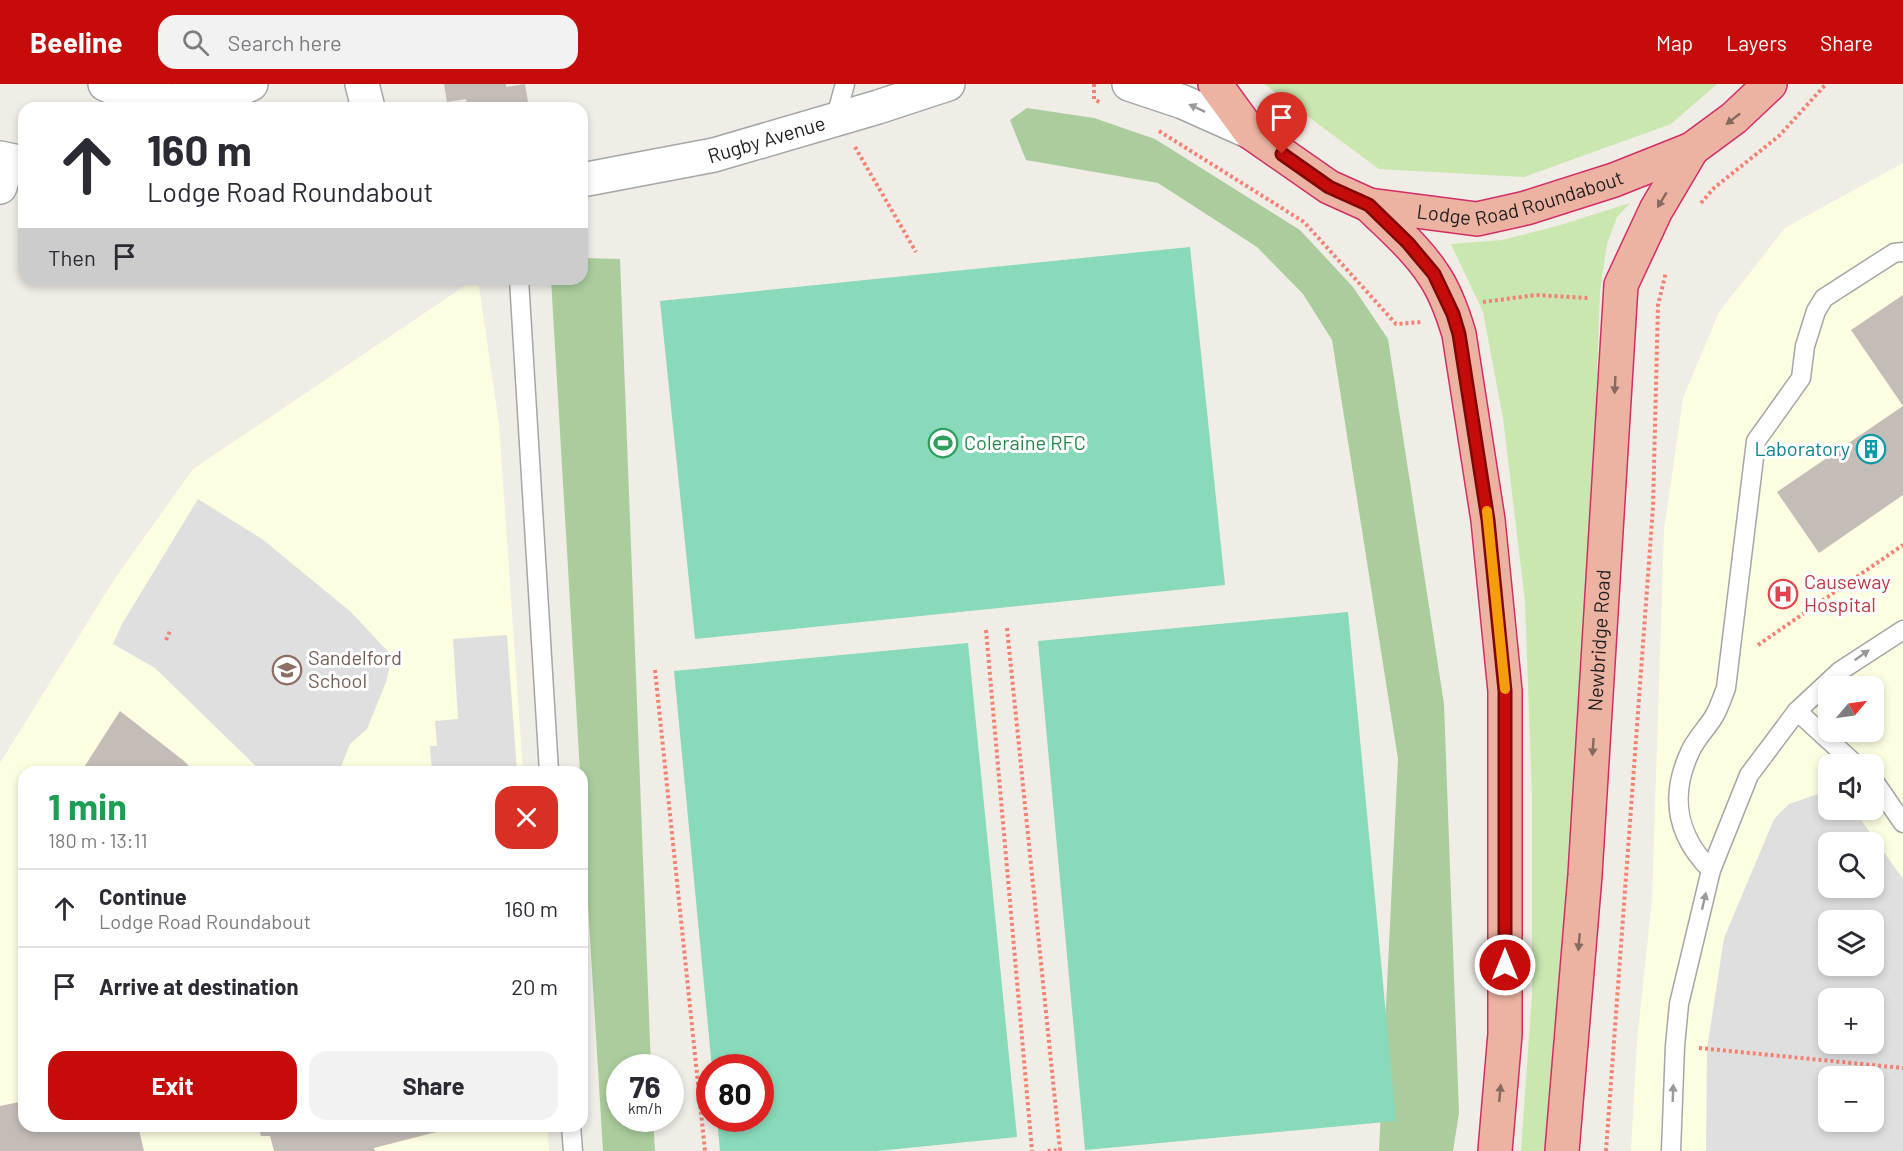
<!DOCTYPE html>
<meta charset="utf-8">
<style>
:root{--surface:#fff;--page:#f2f2f3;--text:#2b2b33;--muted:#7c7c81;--line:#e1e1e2;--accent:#c50c0a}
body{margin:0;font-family:Barlow,sans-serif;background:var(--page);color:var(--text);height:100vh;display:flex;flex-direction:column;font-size:22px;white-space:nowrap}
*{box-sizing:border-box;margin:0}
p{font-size:20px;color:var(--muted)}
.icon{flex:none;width:33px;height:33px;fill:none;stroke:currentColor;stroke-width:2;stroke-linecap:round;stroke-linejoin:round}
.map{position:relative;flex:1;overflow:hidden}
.panel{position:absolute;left:18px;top:682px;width:570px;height:366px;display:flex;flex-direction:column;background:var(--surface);border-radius:18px;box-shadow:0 3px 9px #0003}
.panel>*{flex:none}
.top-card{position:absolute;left:18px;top:18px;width:570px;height:183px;border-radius:18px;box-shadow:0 3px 9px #0003;background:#fff;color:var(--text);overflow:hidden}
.needle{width:39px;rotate:61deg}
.buttons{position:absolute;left:1818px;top:592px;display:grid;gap:12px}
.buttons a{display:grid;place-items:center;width:66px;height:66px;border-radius:12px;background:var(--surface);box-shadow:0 3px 9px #0003;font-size:30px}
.speed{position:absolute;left:606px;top:970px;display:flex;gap:12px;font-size:30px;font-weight:700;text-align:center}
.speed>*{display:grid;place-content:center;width:78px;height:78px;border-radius:50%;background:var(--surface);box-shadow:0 3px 9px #0003;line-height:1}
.speed small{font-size:15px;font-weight:400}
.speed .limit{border:9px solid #d22;background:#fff;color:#111}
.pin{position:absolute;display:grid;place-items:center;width:51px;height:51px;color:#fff;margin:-62px -26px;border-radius:50% 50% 50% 0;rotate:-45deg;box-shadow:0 0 6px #0007}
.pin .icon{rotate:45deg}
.me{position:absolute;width:66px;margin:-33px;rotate:0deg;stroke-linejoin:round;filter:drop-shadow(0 0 4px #0008)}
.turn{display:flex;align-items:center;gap:21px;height:126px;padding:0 30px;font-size:27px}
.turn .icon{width:78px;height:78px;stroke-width:2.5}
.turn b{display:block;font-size:42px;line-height:51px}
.then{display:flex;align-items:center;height:57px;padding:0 30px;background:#0003;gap:12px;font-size:22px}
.round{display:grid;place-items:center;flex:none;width:63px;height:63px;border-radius:18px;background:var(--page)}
.head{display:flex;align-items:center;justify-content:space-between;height:102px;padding:0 30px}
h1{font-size:36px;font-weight:700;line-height:45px;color:#1e9e55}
.button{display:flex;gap:12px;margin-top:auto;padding:12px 30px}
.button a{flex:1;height:69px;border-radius:18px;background:var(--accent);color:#fff;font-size:24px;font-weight:700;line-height:69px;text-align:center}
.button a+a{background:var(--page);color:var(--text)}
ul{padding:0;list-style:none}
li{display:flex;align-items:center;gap:18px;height:78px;padding:0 30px;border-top:2px solid var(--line)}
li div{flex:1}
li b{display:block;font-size:22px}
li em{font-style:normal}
header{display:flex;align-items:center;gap:36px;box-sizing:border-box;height:84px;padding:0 30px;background:var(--accent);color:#fff}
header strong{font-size:28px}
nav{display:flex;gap:33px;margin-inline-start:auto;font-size:21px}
.search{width:420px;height:54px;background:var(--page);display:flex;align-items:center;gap:15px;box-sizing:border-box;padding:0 21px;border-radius:18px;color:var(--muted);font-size:22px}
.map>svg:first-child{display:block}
.education{fill:#fdfde1;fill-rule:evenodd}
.grass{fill:#cae7af}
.forest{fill:#abcd9d}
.pitch{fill:#88dabb}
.parking{fill:#dfdfdf;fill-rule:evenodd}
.building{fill:#c4bcb6}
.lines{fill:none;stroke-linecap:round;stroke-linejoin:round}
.service-casing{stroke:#a6a6a6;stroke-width:21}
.minor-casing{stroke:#a6a6a6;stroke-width:36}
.tertiary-casing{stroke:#a6a6a6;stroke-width:36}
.trunk-casing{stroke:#d22e65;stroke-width:36}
.path{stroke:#f38274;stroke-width:4;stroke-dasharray:3 3;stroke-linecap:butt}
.service{stroke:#fff;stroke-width:18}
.minor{stroke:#fff;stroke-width:33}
.tertiary{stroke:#fff;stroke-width:33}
.trunk{stroke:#edb3a2;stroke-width:33}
.oneway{fill:#9a9a9a}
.oneway2{fill:#866960}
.route-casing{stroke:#800806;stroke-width:15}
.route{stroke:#c50c0a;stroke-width:10}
.slow{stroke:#f59e0b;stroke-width:10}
.labels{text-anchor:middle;stroke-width:6;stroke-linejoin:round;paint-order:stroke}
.street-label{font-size:20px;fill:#1f1f1f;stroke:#fff}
.leisure-label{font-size:20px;fill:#27864d;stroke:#fff;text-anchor:start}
.culture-label{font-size:20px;fill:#0d838f;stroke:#fff;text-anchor:end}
.health-label{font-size:20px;fill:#be3a42;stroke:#fff;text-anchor:start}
.education-label{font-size:20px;fill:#785e54;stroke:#fff;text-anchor:start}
</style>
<header>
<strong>Beeline</strong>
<div class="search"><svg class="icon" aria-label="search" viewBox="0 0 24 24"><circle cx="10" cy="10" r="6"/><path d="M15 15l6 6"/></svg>Search here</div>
<nav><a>Map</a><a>Layers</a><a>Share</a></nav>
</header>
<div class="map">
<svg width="1903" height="1067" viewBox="0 0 1903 1067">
<rect width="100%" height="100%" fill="#f0ece6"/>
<!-- education -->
<g class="education">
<path d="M1903 79V1067H1631L1637 957 1652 815 1664 446 1683 314 1719 228 1785 144ZM1828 603H1874V648H1828ZM1828 681H1874V726H1828ZM1828 759H1874V804H1828ZM1828 837H1874V882H1828ZM1828 915H1874V960H1828ZM1828 993H1874V1038H1828Z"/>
<polygon points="475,195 478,195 499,340 523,688 24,688 24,1042 547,1042 549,1067 0,1067 0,679 115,494 193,385"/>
</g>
<!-- grass -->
<g class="grass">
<polygon points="1264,0 1717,0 1671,40 1524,93 1379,85"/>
<polygon points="1630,119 1617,133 1607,160 1600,207 1590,492 1577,716 1547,1067 1521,1067 1532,911 1532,711 1525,517 1503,334 1483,228 1451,160 1502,156 1557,142"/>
</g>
<!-- forest -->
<g class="forest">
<polygon points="1027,24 1094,34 1155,55 1300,146 1353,203 1388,255 1444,620 1459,1029 1453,1067 1379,1067 1398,675 1332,256 1303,210 1257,163 1158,99 1026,76 1010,36"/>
<polygon points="582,174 620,175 651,984 620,984 620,1035 653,1035 655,1067 603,1067 582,722 582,688 580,688 551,195 582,195"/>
</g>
<!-- pitch -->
<g class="pitch">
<polygon points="1190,163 1225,501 695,555 660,217"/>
<polygon points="1348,528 1396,1037 1085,1066 1038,557"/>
<polygon points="968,559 1017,1053 877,1067 720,1067 717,1035 760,1035 760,984 712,984 674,587"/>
</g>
<!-- parking -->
<g class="parking">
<polygon points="198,415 262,455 351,528 392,572 386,598 367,645 350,660 339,688 262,688 155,584 113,560 122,540"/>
<polygon points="507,551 517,688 432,688 430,662 437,662 435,637 458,635 453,555"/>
<path d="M1824 708H1828V726H1854L1903 795V1067H1706L1707 965 1724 854 1774 735 1789 720ZM1828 759H1874V804H1828ZM1828 837H1874V882H1828ZM1828 915H1874V960H1828ZM1828 993H1874V1038H1828Z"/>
</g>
<!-- building -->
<g class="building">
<polygon points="444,0 506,0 506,3 525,0 529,24 468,24 466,15 447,18"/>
<polygon points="1903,211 1903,411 1819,469 1777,408 1903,322 1851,246"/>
<polygon points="120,627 184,677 195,688 81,688"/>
<polygon points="24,1017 24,1042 144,1042 139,1046 144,1067 0,1067 0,1022"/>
<polygon points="258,1042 443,1042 444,1046 374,1064 375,1067 274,1067 270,1052 261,1052"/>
</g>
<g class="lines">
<!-- service casing -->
<g class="service-casing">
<g id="service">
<polyline points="835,36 845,0"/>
<polyline points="519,195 549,688"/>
<polyline points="1797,627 1856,681"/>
<polyline points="1874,697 1903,739"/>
<path d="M1711 786C1677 752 1669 713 1690 668 1695 656 1706 645 1713 634 1719 625 1722 614 1726 604L1756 357 1801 294 1805 262 1816 227 1824 214 1894 169 1903 168"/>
<polyline points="571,1042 573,1067"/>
<polyline points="1671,1067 1675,962 1679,920 1711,786 1749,691 1797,627 1840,587 1903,546"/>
</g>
</g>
<!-- minor casing -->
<g class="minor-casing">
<g id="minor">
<polyline points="105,0 128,10 171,17 227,11 251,0"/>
<polyline points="362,0 368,24"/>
<polyline points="0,103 8,76"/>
</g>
</g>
<!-- tertiary casing -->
<g class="tertiary-casing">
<g id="tertiary">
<polyline points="1129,0 1183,18 1250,48"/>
<polyline points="0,74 24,79"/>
<path id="s1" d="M582 96 714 71 878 23 948 0"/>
</g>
</g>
<!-- trunk casing -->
<g class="trunk-casing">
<g id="trunk">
<path id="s2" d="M1215 0 1250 48 1329 103 1369 121 1477 135 1526 124 1614 96 1692 65 1734 34 1770 0"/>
<path d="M1369 121C1391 143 1416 164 1433 190 1445 207 1453 230 1459 250L1488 436 1505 607V950L1495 1067"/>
<path id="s3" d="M1562 1067 1585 791 1621 201 1656 126 1692 65"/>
</g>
</g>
<!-- path -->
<g class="path">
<polyline points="1094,0 1094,15 1101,19"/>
<polyline points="1159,47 1304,138 1396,240 1422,238"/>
<polyline points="855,63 916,168"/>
<polyline points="1701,119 1714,104 1780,51 1826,0"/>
<polyline points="1483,218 1536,211 1589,214"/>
<polyline points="1007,544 1060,1066 1047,1067"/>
<polyline points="986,546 1032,1067"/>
<polyline points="166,556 171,545"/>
<polyline points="1758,561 1903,461"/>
<polyline points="655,586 705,1067"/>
<polyline points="1699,964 1903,984"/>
<polyline points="1606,1067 1653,423 1658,221 1666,188"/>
</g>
<!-- service -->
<use href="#service" class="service"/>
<!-- minor -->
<use href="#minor" class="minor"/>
<!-- tertiary -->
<use href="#tertiary" class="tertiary"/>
<!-- trunk -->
<use href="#trunk" class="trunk"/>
</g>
<!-- one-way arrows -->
<defs><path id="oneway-solid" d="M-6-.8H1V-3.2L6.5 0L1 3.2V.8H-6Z" transform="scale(1.5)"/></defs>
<g class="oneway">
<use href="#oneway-solid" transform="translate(1197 24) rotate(-155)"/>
<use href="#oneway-solid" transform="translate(1862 571) rotate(-35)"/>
<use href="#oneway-solid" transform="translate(1704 817) rotate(-77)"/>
<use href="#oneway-solid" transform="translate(1673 1009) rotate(-88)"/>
</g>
<g class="oneway2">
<use href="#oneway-solid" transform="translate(1733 35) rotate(142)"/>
<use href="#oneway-solid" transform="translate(1662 116) rotate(121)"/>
<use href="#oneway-solid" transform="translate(1615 301) rotate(93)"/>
<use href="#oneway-solid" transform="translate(1593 663) rotate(94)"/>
<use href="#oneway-solid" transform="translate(1579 858) rotate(95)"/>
<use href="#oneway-solid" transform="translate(1500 1009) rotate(-85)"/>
</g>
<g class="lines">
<!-- route casing -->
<g class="route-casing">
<polyline id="route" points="1282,70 1329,103 1369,121 1408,159 1434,190 1453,230 1459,250 1488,436 1505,607 1505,881"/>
</g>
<!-- route -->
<use href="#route" class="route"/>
<!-- slow -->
<polyline class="slow" points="1487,427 1505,605"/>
</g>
<!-- icons -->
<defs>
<g id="stadium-ring" transform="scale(1.5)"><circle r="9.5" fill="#fff" stroke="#2e9e5b" stroke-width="1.5"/><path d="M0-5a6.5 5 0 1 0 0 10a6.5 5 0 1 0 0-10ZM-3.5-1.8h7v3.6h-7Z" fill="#2e9e5b"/></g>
<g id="building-ring" transform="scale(1.5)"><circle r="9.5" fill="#fff" stroke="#0f9aa8" stroke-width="1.5"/><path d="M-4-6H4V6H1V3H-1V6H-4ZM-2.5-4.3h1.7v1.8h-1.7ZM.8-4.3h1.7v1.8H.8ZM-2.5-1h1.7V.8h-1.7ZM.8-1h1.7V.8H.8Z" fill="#0f9aa8"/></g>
<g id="hospital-ring" transform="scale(1.5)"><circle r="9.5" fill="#fff" stroke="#e0444e" stroke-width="1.5"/><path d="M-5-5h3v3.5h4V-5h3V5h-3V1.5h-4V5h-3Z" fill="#e0444e"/></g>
<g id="school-ring" transform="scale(1.5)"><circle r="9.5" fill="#fff" stroke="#8d6e63" stroke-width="1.5"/><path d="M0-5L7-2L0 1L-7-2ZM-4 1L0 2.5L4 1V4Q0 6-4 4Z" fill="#8d6e63"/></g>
</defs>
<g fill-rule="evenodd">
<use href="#stadium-ring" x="943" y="359"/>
<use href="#building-ring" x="1871" y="365"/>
<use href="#hospital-ring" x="1783" y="510"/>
<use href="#school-ring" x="287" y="586"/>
</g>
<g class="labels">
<!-- street labels -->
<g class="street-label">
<text dy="7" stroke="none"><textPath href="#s1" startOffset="189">Rugby Avenue</textPath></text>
<text dy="7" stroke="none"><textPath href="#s2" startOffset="354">Lodge Road Roundabout</textPath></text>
<text dy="7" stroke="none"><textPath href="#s3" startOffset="512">Newbridge Road</textPath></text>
</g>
<!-- leisure labels -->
<g class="leisure-label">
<text x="964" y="366">Coleraine RFC</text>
</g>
<!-- culture labels -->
<g class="culture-label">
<text x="1850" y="372">Laboratory</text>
</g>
<!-- health labels -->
<g class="health-label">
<text x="1804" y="505">Causeway<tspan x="1804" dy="23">Hospital</tspan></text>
</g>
<!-- education labels -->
<g class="education-label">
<text x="308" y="581">Sandelford<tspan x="308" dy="23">School</tspan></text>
</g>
</g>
</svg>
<div class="buttons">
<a><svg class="needle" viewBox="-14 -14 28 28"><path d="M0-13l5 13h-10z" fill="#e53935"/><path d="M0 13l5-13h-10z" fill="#7c7c81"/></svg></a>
<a><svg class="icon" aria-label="sound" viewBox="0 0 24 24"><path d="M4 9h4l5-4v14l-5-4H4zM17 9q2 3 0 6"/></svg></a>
<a><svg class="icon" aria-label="search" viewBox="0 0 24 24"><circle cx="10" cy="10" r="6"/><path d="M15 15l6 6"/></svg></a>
<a><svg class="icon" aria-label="layers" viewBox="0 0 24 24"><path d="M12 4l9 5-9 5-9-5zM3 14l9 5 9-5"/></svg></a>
<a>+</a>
<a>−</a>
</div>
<div class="speed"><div>76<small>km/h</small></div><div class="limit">80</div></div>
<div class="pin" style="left:1282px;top:70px;background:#d93025"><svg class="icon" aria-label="arrive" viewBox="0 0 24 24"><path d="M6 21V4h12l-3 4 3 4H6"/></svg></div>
<svg class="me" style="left:1505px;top:881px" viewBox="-20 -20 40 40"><circle r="17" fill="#c50c0a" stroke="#fff" stroke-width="3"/><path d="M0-11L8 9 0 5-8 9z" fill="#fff"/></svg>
<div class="top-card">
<div class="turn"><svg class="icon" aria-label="ahead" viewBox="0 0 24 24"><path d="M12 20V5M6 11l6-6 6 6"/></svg><div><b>160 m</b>Lodge Road Roundabout</div></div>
<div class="then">Then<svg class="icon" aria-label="arrive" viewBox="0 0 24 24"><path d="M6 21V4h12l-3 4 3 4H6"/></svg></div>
</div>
<section class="panel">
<div class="head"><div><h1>1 min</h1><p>180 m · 13:11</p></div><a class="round" style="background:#d93025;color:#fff"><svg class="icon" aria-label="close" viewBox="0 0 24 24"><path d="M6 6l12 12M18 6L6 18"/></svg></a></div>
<ul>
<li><svg class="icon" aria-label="ahead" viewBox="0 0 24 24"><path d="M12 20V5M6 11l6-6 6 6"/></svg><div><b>Continue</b><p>Lodge Road Roundabout</p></div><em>160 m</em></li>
<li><svg class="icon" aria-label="arrive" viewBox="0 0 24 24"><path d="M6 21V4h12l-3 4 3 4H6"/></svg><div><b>Arrive at destination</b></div><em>20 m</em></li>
</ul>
<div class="button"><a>Exit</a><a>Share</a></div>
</section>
</div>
